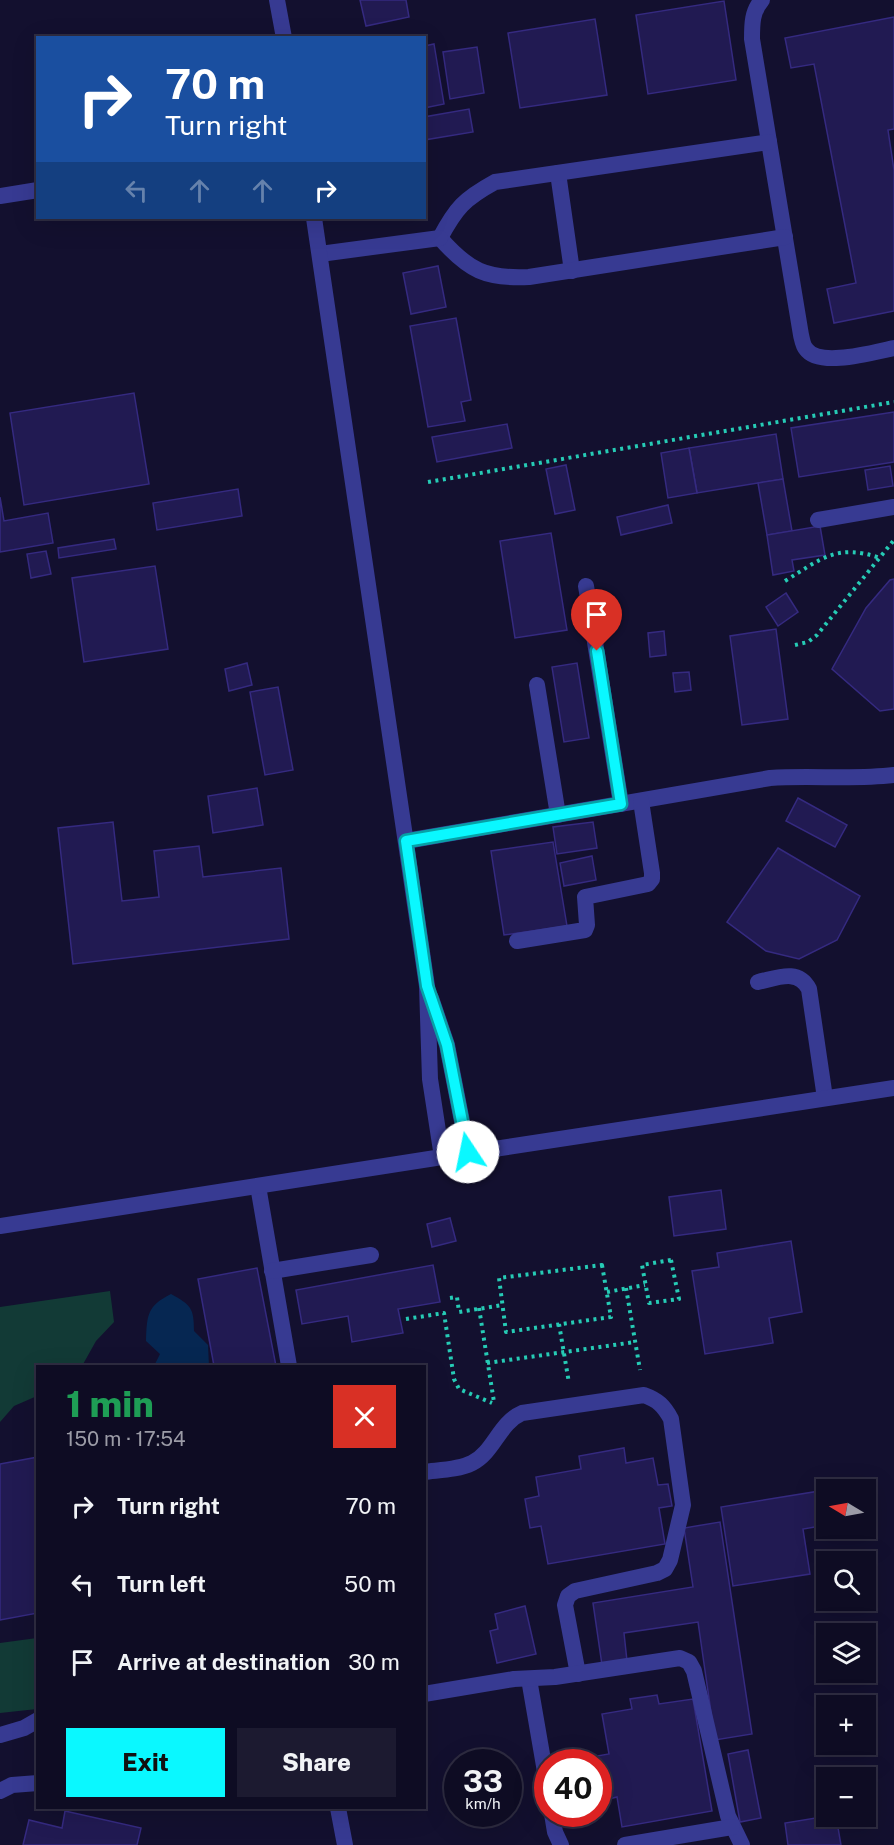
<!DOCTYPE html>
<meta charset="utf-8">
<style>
:root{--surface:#0e0c23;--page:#1c1a30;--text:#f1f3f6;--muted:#9b9ba6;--line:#2e2c41;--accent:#0af8ff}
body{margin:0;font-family:"Public Sans",sans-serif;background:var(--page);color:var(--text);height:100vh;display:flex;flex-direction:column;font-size:22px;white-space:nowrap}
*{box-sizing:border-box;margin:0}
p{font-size:20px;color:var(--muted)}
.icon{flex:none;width:33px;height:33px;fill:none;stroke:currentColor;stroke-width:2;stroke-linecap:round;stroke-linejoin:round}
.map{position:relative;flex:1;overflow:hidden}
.side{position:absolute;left:36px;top:1365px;width:390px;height:444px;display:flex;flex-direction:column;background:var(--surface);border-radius:0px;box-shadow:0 6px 24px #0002,0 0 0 2px var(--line)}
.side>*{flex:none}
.top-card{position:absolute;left:36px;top:36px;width:390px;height:183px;border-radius:0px;box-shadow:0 6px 24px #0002,0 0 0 2px var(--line);background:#1a4fa0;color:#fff;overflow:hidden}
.needle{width:39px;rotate:280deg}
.buttons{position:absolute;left:816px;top:1479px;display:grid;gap:12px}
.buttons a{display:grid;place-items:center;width:60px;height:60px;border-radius:0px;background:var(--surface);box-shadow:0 6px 24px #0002,0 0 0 2px var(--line);font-size:30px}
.speed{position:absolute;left:444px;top:1749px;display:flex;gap:12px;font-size:30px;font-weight:700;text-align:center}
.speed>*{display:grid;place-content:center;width:78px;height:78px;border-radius:50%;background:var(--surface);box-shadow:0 6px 24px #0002,0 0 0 2px var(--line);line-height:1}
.speed small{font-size:15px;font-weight:400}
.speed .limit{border:9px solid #d22;background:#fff;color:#111}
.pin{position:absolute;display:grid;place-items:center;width:51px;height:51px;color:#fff;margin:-62px -26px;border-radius:50% 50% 50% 0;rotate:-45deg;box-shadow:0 0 6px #0007}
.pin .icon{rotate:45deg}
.me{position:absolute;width:66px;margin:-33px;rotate:349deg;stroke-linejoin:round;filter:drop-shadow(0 0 4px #0008)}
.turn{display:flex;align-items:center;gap:21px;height:126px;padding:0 30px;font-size:27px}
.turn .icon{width:78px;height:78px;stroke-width:2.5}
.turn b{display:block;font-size:42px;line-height:51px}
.lanes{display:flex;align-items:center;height:57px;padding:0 30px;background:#0003;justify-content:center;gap:30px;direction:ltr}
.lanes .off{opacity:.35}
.round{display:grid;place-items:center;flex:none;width:63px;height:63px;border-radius:0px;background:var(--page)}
.headline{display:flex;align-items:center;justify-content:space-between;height:102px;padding:0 30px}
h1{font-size:36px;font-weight:800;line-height:45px;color:#1e9e55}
.primary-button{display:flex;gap:12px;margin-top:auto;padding:12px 30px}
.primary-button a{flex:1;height:69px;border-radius:0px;background:var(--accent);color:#111;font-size:24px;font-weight:800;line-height:69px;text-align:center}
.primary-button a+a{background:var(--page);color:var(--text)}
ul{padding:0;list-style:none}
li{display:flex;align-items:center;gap:18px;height:78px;padding:0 30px}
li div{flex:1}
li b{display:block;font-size:22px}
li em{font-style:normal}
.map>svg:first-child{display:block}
.green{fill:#123a36}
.water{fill:#062752}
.building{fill:#211a52;stroke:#352a80;stroke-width:1.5}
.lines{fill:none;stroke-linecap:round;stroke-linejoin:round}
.path{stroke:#26cbb5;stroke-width:4;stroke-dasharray:3 4.5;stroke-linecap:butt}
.minor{stroke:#373a92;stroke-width:16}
.tertiary{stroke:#373a92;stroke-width:16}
.route-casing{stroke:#06a1a6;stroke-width:15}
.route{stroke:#0af8ff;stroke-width:10}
</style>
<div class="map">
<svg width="894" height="1845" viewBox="0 0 894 1845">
<rect width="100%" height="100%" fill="#13102f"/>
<!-- green -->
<g class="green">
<polygon points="110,1291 114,1322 96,1341 82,1366 38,1366 37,1396 14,1406 0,1422 0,1307"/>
<polygon points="37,1638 37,1709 0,1713 0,1643"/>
</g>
<!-- water -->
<path class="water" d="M171 1294C191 1305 194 1308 194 1331L208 1345 209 1366H154L160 1354 146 1341C147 1315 147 1306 171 1294Z"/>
<!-- building -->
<g class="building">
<polygon points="360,0 406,0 409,17 366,26"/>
<polygon points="724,1 736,80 648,94 636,15"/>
<polygon points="894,17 894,129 888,130 894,170 894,311 834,323 827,289 856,283 814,64 791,68 785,38"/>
<polygon points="595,19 607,95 520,108 508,33"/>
<polygon points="434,44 444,104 424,108 424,46"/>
<polygon points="477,47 484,93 450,99 443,52"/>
<polygon points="469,109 473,132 424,140 424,117"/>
<polygon points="438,266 446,307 411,314 403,273"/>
<polygon points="456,318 471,400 461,402 465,421 428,427 410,326"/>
<polygon points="134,393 149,484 24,505 10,413"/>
<polygon points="894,412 894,462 799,477 791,428"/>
<polygon points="507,424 512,448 437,462 432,437"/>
<polygon points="776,434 783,479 697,493 689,448"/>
<polygon points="689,448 697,493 668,498 661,453"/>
<polygon points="566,465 575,510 555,514 546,469"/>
<polygon points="890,466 893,486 868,490 865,470"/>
<polygon points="783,479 792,531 767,535 758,483"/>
<polygon points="238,489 242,516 157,530 153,503"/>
<polygon points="0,497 4,521 48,513 53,543 0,552"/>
<polygon points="668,505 672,523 621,535 617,517"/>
<polygon points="820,526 825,555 792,560 794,571 773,575 767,535"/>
<polygon points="551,533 567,630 515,638 500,541"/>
<polygon points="114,539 116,549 59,558 58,548"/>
<polygon points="46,551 51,574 31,578 27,554"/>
<polygon points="155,566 168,649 84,662 72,578"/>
<polygon points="894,579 894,709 880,711 832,669 866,608 890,580"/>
<polygon points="786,593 798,612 778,626 766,607"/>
<polygon points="776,629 788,719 742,725 730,636"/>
<polygon points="664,631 666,655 650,657 648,633"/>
<polygon points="247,663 252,685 229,691 225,669"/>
<polygon points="577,663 589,738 564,742 552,667"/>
<polygon points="689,672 691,690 675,692 673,673"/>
<polygon points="278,687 293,770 265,775 250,692"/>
<polygon points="257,788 263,825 213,833 208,796"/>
<polygon points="798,798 847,825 835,847 786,821"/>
<polygon points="113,822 122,901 159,897 154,851 199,846 203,877 281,868 289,939 73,964 58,828"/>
<polygon points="593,822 597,848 557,854 553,827"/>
<polygon points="553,842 567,926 504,935 491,851"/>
<polygon points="778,848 860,896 837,940 799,959 766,951 727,922"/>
<polygon points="592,856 596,880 564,886 560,863"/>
<polygon points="721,1190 726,1229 674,1236 669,1197"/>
<polygon points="450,1218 456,1241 432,1247 427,1224"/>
<polygon points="791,1241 802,1312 769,1318 773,1343 705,1354 692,1271 719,1267 717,1253"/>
<polygon points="433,1265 440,1302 398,1309 403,1333 352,1342 348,1316 302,1324 296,1290"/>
<polygon points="257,1268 276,1366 214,1366 198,1279"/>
<polygon points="624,1448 626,1463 653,1458 658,1485 668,1484 672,1506 659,1508 665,1544 548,1564 541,1526 530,1528 525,1499 539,1496 536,1477 581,1469 579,1456"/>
<polygon points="38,1457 38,1613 0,1620 0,1464"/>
<polygon points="869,1484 875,1518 866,1519 866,1490 832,1490"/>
<polygon points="826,1490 826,1525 803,1529 810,1574 733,1586 721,1507"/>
<polygon points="720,1522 752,1734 715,1740 698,1622 624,1633 627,1661 602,1665 593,1603 693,1587 684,1528"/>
<polygon points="525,1606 536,1654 497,1663 490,1631 498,1629 495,1614"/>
<polygon points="657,1695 659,1704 693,1699 712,1811 622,1827 617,1797 605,1800 597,1756 609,1754 602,1714 632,1709 630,1699"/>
<polygon points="748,1750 761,1818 740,1822 728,1754"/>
<polygon points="65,1811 141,1828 137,1845 23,1845 29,1820 62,1828"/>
<polygon points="828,1816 836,1816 841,1845 788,1845 785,1823"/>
</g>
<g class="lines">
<!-- path -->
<g class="path">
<polyline points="428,482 894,402"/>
<path d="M785 581C821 559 837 543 880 558"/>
<polyline points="795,645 808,642 817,635 894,540"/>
<polygon points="671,1260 679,1299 649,1303 642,1265"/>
<polygon points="602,1265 611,1317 506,1332 499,1278"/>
<polyline points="626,1288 640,1370"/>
<polyline points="607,1292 645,1285"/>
<polyline points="450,1298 457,1297 459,1312 503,1305"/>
<polyline points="479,1308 494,1402"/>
<polyline points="406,1319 444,1313 454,1379 459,1389 492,1403"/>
<polyline points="559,1324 569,1383"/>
<polyline points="487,1363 635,1342"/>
</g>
<!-- minor -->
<g class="minor">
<path d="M762 0C752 11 752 24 752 39L801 335C802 339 803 346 806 349 819 368 874 352 894 348"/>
<polyline points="558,173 572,271"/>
<polyline points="0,196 38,190"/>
<path d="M440 238C469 271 486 279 529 277L785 237"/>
<path d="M440 238C456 208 464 199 495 182L769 142"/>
<polyline points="320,254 440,238"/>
<polyline points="818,520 894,507"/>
<polyline points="586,586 621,804"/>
<polyline points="537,685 558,815"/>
<path d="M406 841 770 778C811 775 853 780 894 775"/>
<polyline points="517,941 585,930 587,925 585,897 648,884 652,879 652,873 641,801"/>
<path d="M758 982C777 978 798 968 809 989L825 1098"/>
<polyline points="258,1186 289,1366"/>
<polyline points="0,1226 442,1157"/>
<polyline points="272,1271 371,1255"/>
<path d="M424 1472C439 1470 458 1470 472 1463 494 1452 499 1423 522 1413L644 1395C658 1400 664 1406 671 1419L683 1505 670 1560 665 1569 657 1573 575 1591 568 1596 565 1605 578 1674"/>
<polyline points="529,1679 548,1789"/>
<polyline points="424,1694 514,1679 555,1677 680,1658 689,1662 694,1671 728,1816 742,1845"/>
<polyline points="0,1735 24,1728 38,1720"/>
<polyline points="0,1791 12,1785 38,1783"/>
<polyline points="338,1808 345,1845"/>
<polyline points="552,1814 555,1832 561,1845"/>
<polyline points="625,1845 732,1827"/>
</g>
<!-- tertiary -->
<g class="tertiary">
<polyline points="277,0 284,38"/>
<polyline points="314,218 427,986 430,1079 442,1157 894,1088"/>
<polyline points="431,998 447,1045 468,1152"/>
</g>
</g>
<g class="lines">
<!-- route casing -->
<g class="route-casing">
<polyline id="route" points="468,1152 447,1045 427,986 406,841 621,804 597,651"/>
</g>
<!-- route -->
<use href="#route" class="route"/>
</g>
</svg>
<div class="buttons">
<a><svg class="needle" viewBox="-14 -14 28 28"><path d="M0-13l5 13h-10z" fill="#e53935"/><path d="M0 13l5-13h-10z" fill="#9b9ba6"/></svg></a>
<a><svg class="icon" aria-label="search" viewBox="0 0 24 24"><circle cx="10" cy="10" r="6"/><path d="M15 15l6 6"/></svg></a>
<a><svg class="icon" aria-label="layers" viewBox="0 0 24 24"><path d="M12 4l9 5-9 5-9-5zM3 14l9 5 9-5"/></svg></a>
<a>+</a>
<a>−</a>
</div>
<div class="speed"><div>33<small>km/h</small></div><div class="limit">40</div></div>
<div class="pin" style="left:597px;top:651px;background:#d93025"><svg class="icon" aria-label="arrive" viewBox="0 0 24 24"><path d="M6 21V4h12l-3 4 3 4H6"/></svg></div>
<svg class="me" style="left:468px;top:1152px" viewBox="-20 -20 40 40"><circle r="19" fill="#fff"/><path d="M0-13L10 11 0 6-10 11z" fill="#0af8ff"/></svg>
<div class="top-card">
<div class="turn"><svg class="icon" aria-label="right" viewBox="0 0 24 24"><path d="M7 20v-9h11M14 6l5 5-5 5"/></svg><div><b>70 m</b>Turn right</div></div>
<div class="lanes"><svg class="icon off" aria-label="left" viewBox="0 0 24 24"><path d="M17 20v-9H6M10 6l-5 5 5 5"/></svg><svg class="icon off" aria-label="ahead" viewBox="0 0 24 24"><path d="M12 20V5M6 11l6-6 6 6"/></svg><svg class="icon off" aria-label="ahead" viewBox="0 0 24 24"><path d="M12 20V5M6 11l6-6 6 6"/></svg><svg class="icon" aria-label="right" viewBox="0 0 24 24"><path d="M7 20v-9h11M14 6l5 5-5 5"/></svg></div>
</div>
<section class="side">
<div class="headline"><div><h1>1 min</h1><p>150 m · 17:54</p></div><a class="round" style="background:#d93025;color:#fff"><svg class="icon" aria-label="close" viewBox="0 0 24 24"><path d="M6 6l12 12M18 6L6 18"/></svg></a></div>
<ul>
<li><svg class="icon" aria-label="right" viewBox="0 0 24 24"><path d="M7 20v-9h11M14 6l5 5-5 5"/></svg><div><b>Turn right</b></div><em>70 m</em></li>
<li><svg class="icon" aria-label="left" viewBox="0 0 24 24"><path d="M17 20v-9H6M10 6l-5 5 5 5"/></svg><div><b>Turn left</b></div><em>50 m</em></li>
<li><svg class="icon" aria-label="arrive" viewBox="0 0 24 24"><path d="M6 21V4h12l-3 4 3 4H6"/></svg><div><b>Arrive at destination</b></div><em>30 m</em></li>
</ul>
<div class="primary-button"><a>Exit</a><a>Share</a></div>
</section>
</div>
